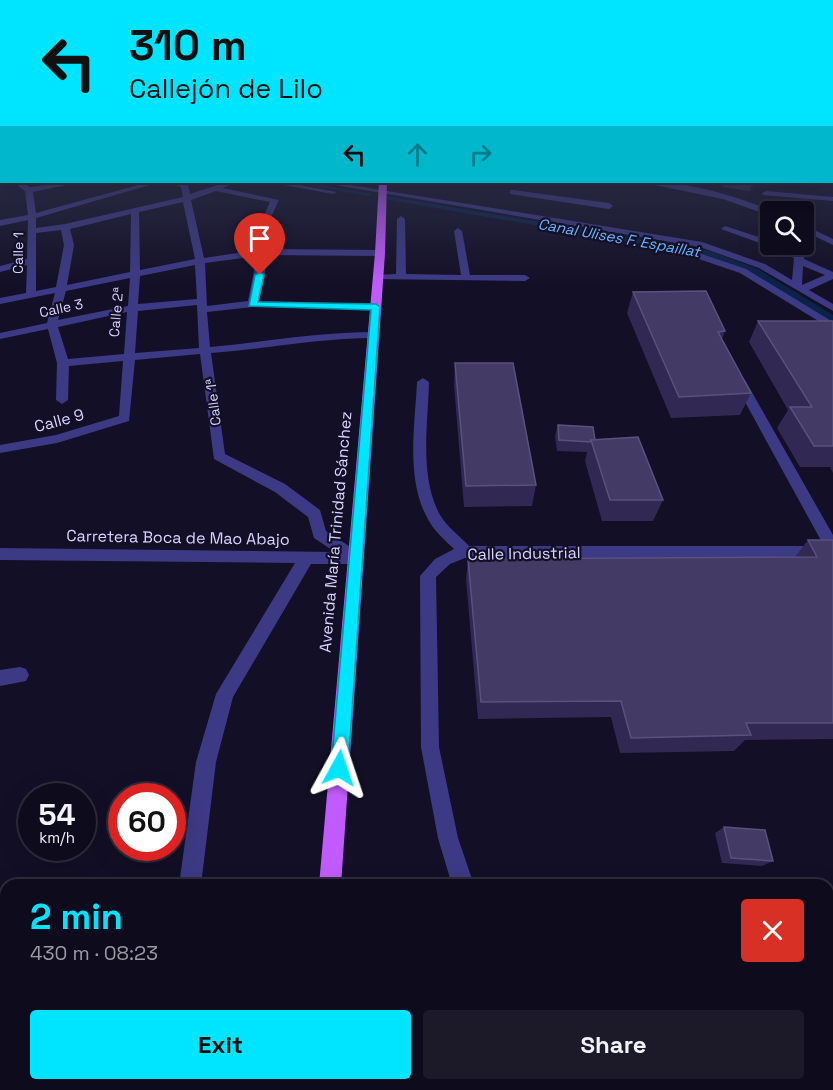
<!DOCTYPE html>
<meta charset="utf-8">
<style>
:root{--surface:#0e0b1c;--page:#1c1929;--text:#f1f3f6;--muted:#9b9ba3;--line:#2e2b3b;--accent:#00e5ff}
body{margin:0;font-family:"Space Grotesk",sans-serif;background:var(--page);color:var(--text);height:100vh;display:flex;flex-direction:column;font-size:22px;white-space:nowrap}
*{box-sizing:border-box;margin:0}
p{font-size:20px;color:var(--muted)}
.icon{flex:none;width:33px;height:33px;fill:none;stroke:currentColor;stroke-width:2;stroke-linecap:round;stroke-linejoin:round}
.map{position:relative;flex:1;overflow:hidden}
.panel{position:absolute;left:0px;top:879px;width:834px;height:212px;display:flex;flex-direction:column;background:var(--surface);border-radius:18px 18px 0 0;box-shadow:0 6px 24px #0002,0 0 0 2px var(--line)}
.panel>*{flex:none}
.top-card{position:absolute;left:0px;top:0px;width:834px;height:183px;box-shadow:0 6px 24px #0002,0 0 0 2px var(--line);background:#00e5ff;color:#111;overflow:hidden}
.tools{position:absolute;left:760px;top:201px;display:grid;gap:12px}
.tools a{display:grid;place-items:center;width:54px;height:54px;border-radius:6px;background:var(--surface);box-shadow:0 6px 24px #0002,0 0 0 2px var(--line);font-size:30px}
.speed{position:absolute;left:18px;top:783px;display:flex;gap:12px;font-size:30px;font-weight:700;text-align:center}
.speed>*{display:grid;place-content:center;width:78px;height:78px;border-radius:50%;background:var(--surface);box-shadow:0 6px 24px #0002,0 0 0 2px var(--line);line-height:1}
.speed small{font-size:15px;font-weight:400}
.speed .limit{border:9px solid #d22;background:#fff;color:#111}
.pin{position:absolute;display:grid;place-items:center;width:51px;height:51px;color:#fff;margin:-62px -26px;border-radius:50% 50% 50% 0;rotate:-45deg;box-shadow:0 0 6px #0007}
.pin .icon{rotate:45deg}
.me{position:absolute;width:66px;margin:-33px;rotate:5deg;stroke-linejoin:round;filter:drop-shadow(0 0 4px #0008)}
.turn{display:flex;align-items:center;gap:21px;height:126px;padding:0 30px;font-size:27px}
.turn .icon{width:78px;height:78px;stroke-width:2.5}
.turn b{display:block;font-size:42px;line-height:51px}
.lanes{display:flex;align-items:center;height:57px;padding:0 30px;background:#0003;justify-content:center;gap:30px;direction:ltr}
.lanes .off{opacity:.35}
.round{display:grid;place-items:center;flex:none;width:63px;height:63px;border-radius:6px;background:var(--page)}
.headline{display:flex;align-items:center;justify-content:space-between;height:102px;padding:0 30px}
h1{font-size:36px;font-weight:600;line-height:45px;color:var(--accent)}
.primary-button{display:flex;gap:12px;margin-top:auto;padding:12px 30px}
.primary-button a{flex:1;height:69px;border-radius:6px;background:var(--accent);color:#111;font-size:24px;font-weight:600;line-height:69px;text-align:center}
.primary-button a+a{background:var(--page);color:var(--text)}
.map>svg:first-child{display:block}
.green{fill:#12302f}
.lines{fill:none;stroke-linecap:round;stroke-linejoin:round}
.canal{fill:#0c2248;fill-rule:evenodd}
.minor{fill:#3d3a85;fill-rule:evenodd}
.major{fill:#c25bff;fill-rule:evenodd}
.wall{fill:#312854}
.shaded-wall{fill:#1d163a}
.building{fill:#433a66;stroke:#5a527e;stroke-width:1.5}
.route{fill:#00e5ff;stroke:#0095a6;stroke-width:1.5}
.labels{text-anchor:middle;stroke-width:4.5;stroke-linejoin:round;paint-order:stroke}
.far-street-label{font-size:14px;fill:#d9d4ff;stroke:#130f26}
.far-water-label{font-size:15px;font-style:italic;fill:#62b6ff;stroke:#130f26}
.street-label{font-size:16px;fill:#d9d4ff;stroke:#130f26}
</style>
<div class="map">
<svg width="833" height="1090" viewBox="0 0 833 1090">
<rect width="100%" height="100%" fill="#130f26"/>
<!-- green -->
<polygon class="green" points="828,940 833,954 833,1090 666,1090 665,1085 828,1084"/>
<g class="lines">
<!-- canal -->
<g class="canal">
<polygon points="291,182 307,182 372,194 368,196"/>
<polygon points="387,196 710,251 758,269 833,315 833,323 752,273 705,255 390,200 387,200"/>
</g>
<!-- minor -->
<g class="minor">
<rect x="0" y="138" width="2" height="4"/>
<rect x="832" y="165" width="1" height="4"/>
<rect x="0" y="166" width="2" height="5"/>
<path d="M13 182H22L30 187 72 182 71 184 33 192 36 213 149 182H160L36 218V228L65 224 183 197 181 187 169 182 188 184 190 194 226 182H236L223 188 279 200 268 224 267 249 380 250 385 253 380 256 266 255 265 275 259 301 376 304 380 305V309L253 307 207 312 210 347C265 342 319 332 374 332L379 335 374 338C319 338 266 349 211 353L225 454 285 484 320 510 326 531 361 554 364 558 361 562 356 564H311L233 697 216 762 201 885H179L196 762 216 694 295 563 0 560V548L335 552 314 538 308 517 275 492 214 459 200 354 135 360 129 421 57 443 0 453V445L56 435 119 416 123 361 69 366 68 400 62 404 56 400 57 363 48 329 0 339V333L47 323 55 293 0 304V298L26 293 27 265 0 272V266L27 259 28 220 0 226V220L28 215 25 191ZM216 191 270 202 260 224 257 250 204 258 191 200ZM183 202 195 259 140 270 139 212ZM131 214 130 272 67 285 74 245 70 229ZM61 230 64 245 56 287 36 291V233ZM257 256 248 301 207 306 205 263ZM195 265 197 299 138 304 140 276ZM130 278 128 306 58 320 66 291ZM197 305 199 348 135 353 138 311ZM127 312 124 354 68 359 58 327Z"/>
<polygon points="267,182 283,182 337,192 333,194"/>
<path d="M317 182H332L702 242 765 264 792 280 794 258 771 247 721 229 725 226 771 241V244H781L796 252 799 244H806L804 259 833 272V279L809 290 833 304V311L759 268 700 247ZM803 266 825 275 802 285Z"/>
<path d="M640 182C675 178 742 197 774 212H771V216L723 199Z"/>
<polygon points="513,190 609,203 613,206 609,209 510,194 510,190"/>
<polygon points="766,191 833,197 833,201 763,195 762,193"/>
<polygon points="401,216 405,219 406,274 461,275 454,231 458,228 462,231 470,275 525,275 530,278 525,281 375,279 375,275 396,274 397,219"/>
<polygon points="804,225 833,239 833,245 804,231"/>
<polygon points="693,251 746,269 833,322 833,330 740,273 690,256 690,252"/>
<path d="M739 376 745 380 833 535V558H465L450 564 436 577 439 747 458 838 474 885H452L438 838 421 747 420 576 435 559 454 549C445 540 435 532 429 521 405 481 415 426 417 382L423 378 429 382C428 424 419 477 440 515 447 527 460 536 469 546H824L733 380Z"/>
<polygon points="20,667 26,669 29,675 26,681 0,686 0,670"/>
<rect x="828" y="900" width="5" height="22"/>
<polygon points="148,1084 174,1084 173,1090 147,1090"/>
<polygon points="339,1084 365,1084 367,1090 341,1090"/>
<polygon points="445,1084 471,1084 469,1090 443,1090"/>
<polygon points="641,1084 667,1084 668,1090 642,1090"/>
</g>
<!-- major -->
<g class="major">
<polygon points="379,182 387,182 385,253 341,885 319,885 375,253"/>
<rect x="304" y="1084" width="26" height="6"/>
</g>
</g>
<!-- wall -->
<g class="wall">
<polygon points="724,182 758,182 749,191 723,187"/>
<polygon points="633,292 725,331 722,339 751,393 740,415 671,418 627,313"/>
<polygon points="758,321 833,321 833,473 830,467 800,467 777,428 788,410 749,342"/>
<polygon points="455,363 536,485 532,506 464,507 454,385"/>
<polygon points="558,425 595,440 663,500 653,521 602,521 585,461 587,452 557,451 555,436"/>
<polygon points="808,540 833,540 833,739 745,740 734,751 620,753 611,717 478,719 466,579 468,559 795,557"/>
<polygon points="724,827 773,861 762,866 722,863 715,833"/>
</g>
<!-- shaded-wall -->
<polygon class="shaded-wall" points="754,182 758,182 749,191 752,184"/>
<!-- building -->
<g class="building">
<polygon points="734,182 754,182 752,184"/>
<polygon points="706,291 725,331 718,332 751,393 679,397 633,292"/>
<polygon points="758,321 833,321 833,446 814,446 790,407 812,407"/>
<polygon points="455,363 513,363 536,485 466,486"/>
<polygon points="558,425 593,427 595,440 591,440 590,442 559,440"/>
<polygon points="638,437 663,500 610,500 591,440"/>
<polygon points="808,540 833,540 833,723 746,723 751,735 631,738 621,701 481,702 468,559 817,557"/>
<polygon points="724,827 765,830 773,861 731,858"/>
</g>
<!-- sky -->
<linearGradient id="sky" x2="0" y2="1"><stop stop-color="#0a0815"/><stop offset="0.46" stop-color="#333752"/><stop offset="1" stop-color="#333752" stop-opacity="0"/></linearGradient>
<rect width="833" height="284" fill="url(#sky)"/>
<!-- route -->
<polygon class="route" points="260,272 264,275 258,302 376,304 380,307 348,768 346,774 339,777 333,774 331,768 371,310 249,306 255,275"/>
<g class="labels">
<!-- far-street labels -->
<g class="far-street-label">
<text transform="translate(18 253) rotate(-89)" y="5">Calle 1</text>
<text transform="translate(61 308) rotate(-12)" y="5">Calle 3</text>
<text transform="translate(116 312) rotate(-85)" y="5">Calle 2ª</text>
<text transform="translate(213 402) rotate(-97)" y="5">Calle 1ª</text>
</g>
<!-- far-water labels -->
<g class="far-water-label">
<text transform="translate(619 238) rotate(10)" y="5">Canal Ulises F. Espaillat</text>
</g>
<!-- street labels -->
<g class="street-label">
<text transform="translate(59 420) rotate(-15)" y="6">Calle 9</text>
<text transform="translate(335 532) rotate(-85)" y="6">Avenida María Trinidad Sánchez</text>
<text transform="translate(178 537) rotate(1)" y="6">Carretera Boca de Mao Abajo</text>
<text transform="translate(524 553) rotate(-1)" y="6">Calle Industrial</text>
</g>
</g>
</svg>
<div class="tools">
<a><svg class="icon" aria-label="search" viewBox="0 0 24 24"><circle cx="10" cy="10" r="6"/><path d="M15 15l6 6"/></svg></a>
</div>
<div class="speed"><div>54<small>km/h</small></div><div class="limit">60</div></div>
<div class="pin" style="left:260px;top:275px;background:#d93025"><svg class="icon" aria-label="arrive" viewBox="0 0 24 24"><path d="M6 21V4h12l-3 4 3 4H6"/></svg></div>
<svg class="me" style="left:339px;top:768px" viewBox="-20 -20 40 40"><path d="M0-17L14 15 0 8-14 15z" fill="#00e5ff" stroke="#fff" stroke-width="4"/></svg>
<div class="top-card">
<div class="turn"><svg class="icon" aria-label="left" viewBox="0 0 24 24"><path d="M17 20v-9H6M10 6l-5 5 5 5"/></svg><div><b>310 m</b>Callejón de Lilo</div></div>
<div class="lanes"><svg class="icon" aria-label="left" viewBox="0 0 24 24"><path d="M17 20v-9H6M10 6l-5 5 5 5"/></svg><svg class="icon off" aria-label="ahead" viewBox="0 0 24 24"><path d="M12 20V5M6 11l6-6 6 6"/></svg><svg class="icon off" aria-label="right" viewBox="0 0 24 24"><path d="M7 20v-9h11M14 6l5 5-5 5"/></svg></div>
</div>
<section class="panel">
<div class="headline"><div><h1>2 min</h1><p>430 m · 08:23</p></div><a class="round" style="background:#d93025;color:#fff"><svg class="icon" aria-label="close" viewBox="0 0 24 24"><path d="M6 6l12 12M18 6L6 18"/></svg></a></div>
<div class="primary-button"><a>Exit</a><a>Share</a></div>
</section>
</div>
